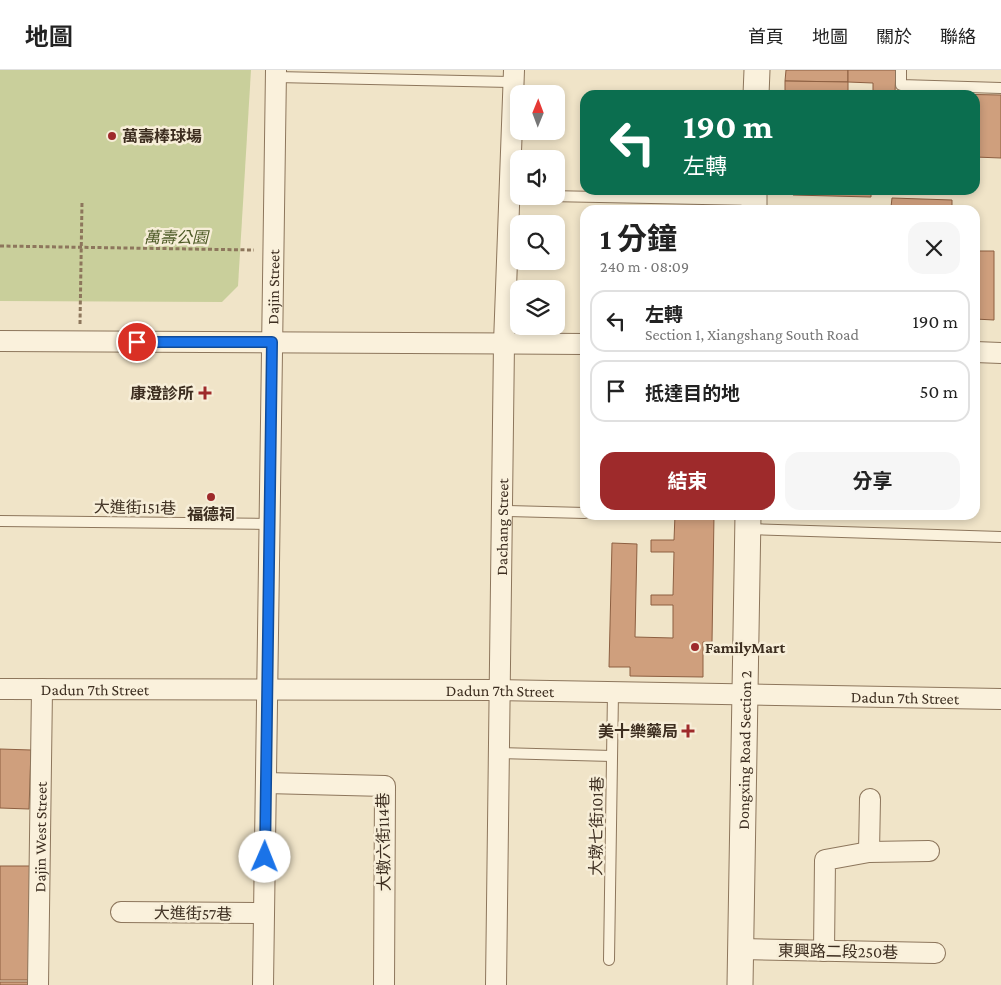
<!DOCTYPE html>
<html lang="zh-TW">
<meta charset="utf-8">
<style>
:root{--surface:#fff;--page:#f6f6f6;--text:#222;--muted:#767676;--line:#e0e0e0;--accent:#9e2a2b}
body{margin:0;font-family:"Crimson Pro","Noto Sans TC",serif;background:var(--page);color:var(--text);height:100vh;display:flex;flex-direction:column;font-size:19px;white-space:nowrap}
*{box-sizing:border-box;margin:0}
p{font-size:16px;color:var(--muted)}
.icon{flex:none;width:28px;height:28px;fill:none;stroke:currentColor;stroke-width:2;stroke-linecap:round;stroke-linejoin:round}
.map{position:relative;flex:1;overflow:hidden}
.sheet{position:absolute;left:580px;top:135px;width:400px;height:315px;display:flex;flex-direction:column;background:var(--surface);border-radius:15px;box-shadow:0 2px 8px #0003}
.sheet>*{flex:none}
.top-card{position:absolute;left:580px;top:20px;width:400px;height:105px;border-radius:15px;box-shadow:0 2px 8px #0003;background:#0b6e4f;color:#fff;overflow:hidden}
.needle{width:32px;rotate:1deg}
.controls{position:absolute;left:510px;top:15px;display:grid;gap:10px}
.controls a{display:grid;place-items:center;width:55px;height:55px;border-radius:10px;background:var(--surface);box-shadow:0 2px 8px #0003;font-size:25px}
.pin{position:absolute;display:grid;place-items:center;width:42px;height:42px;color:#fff;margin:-21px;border:2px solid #fff;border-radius:50%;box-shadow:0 1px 5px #0007}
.me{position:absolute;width:55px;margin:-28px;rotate:1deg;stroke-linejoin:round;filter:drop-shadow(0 0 4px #0008)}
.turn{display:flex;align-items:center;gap:18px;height:105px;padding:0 20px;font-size:22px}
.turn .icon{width:65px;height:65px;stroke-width:2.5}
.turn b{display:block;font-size:35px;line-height:42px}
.round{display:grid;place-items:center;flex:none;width:52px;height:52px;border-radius:15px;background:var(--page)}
.headline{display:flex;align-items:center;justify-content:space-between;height:85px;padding:0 20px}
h1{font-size:30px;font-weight:700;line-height:38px}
.action{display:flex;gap:10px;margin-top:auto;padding:10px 20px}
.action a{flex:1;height:58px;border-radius:15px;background:var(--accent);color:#fff;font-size:20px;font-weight:700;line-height:58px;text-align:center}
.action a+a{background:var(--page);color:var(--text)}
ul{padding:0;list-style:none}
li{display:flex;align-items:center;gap:15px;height:62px;margin:0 10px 8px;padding:0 10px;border:2px solid var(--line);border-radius:15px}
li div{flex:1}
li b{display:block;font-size:19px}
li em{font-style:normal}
header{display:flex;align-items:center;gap:30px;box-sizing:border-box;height:70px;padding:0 25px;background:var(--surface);border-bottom:1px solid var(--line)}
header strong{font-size:24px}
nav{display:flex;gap:28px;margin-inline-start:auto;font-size:18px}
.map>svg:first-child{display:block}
.green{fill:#c9cf9b}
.building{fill:#cf9f7d;stroke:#8d5f41}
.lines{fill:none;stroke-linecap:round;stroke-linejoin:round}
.service-casing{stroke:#8d765c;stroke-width:12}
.minor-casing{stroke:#8d765c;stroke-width:22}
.tertiary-casing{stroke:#8d765c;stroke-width:27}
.path{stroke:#8d765c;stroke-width:3;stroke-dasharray:4 2.5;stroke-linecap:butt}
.service{stroke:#faf1dc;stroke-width:10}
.minor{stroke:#faf1dc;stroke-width:20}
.tertiary{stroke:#faf1dc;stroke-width:25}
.route-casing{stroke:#114b97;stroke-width:12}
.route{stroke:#1a73e8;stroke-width:9}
.poi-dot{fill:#9e2a2b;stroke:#f7eed8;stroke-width:2}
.labels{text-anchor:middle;stroke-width:5;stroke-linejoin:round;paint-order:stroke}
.poi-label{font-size:16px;font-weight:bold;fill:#3d2e20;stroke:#f7eed8;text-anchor:start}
.park-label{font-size:16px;font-style:italic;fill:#4d5a26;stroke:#f7eed8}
.street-label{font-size:16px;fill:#3d2e20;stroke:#f7eed8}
</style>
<header>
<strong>地圖</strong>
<nav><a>首頁</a><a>地圖</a><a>關於</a><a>聯絡</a></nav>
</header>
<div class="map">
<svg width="1001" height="915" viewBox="0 0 1001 915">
<rect width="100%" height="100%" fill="#f0e4c8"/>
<!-- green -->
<polygon class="green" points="0,0 251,0 238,216 222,232 0,231"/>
<!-- building -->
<g class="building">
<polygon points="786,0 848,0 848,12 785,11"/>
<polygon points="848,0 896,0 895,22 873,22 873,13 848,12"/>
<polygon points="785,11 848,12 848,25 785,25"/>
<polygon points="873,22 947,24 947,25 873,25"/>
<polygon points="947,24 1001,25 1001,88 975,87 975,25"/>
<polygon points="793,120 871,120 871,127 793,125"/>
<polygon points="892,128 952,130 952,140 877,140 877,137 891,137"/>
<polygon points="975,181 994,181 994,250 975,249"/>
<polygon points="675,445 714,445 712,572 703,572 703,607 630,606 630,597 609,597 612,473 637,474 635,567 673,568 673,535 651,535 651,525 673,525 674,482 651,482 651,470 674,470"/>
<polygon points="0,679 31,680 29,739 0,738"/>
<polygon points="0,796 30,796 29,910 0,910"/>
<rect x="0" y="912" width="28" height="3"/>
</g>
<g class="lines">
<!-- service casing -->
<g class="service-casing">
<g id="service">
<polyline points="901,0 901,15 1001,18"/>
<polyline points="276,7 514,12"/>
<polyline points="548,126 754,130"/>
<polyline points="503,441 585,443"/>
<polyline points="0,451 269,454"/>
<polyline points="748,459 1001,467"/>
<polyline points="499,683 612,686"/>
<polyline points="609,890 613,622"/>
</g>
</g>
<!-- minor casing -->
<g class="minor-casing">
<g id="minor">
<polyline points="0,271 585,274"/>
<polyline points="975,282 1001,283"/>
<path id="s1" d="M0 619 499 620 1001 629"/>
<polyline points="266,713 385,716 384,915"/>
<polyline points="869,782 870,729"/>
<polyline points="121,842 264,843"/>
<polyline points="741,879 935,883"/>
<polyline points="824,881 825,790 869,782 929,781"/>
<path id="s2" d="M38 915 42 619"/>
<path id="s3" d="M263 915 276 0"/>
<path id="s4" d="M496 915 504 273 514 0"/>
</g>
</g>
<!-- tertiary casing -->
<g class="tertiary-casing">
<g id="tertiary">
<polyline points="756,25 757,0"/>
<polyline points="754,140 754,120"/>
<path id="s5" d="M740 915 748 445"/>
</g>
</g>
<!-- path -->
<g class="path">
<polyline points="0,176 254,180"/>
<polyline points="80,254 82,132"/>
</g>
<!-- service -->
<use href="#service" class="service"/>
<!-- minor -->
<use href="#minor" class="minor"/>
<!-- tertiary -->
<use href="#tertiary" class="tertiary"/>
</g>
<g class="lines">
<!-- route casing -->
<g class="route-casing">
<polyline id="route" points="137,272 272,272 265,787"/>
</g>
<!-- route -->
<use href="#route" class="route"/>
</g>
<!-- markers -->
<g class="poi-dot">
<circle cx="112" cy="66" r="5"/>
<path d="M202.5 315.5h5v5h5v5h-5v5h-5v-5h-5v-5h5z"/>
<circle cx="211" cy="427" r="5"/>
<circle cx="695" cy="577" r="5"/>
<path d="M685.5 653.5h5v5h5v5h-5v5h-5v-5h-5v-5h5z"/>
</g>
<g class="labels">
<!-- poi labels -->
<g class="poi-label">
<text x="122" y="72">萬壽棒球場</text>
<text x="194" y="329" text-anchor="end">康澄診所</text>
<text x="211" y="450" text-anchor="middle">福德祠</text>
<text x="705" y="583">FamilyMart</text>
<text x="678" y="667" text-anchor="end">美十樂藥局</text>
</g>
<!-- park labels -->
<g class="park-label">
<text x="176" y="173">萬壽公園</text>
</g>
<!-- street labels -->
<g class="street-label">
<text dy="6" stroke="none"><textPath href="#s3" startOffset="698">Dajin Street</textPath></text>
<text transform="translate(135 437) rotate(1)" y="6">大進街151巷</text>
<text dy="6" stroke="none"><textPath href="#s4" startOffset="458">Dachang Street</textPath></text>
<text dy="6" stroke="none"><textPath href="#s1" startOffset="95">Dadun 7th Street</textPath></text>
<text dy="6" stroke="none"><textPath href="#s1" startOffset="500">Dadun 7th Street</textPath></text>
<text dy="6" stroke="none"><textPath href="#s1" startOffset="905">Dadun 7th Street</textPath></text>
<text dy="6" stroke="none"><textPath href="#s5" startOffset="235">Dongxing Road Section 2</textPath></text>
<text transform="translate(596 756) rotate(-89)" y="6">大墩七街101巷</text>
<text dy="6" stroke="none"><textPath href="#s2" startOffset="148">Dajin West Street</textPath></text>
<text transform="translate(383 772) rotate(-91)" y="6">大墩六街114巷</text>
<text transform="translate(193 843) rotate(1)" y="6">大進街57巷</text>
<text transform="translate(838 881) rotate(1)" y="6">東興路二段250巷</text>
</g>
</g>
</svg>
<div class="controls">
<a><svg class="needle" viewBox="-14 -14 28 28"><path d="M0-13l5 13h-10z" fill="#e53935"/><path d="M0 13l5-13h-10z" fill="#767676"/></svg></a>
<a><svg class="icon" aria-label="sound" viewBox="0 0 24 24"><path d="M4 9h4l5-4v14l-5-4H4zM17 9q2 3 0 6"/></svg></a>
<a><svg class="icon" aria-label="search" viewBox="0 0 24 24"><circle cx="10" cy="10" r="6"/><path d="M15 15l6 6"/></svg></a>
<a><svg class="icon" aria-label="layers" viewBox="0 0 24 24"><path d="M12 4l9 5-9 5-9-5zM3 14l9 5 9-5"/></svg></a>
</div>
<div class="pin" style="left:137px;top:272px;background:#d93025"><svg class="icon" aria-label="arrive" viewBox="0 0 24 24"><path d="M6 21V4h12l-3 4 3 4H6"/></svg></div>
<svg class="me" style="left:265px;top:787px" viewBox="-20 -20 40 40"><circle r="19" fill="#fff"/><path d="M0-13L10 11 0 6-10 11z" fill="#1a73e8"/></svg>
<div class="top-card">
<div class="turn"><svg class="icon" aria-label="left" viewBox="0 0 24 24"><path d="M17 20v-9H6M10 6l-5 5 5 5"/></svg><div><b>190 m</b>左轉</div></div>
</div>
<section class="sheet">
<div class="headline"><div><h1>1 分鐘</h1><p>240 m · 08:09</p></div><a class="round"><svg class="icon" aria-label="close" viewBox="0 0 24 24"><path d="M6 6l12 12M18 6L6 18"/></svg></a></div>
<ul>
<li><svg class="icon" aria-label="left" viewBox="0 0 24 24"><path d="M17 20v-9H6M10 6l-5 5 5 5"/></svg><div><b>左轉</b><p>Section 1, Xiangshang South Road</p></div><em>190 m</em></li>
<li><svg class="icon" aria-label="arrive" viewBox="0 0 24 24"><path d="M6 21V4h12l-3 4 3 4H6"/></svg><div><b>抵達目的地</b></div><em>50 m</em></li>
</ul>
<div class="action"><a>結束</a><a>分享</a></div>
</section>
</div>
